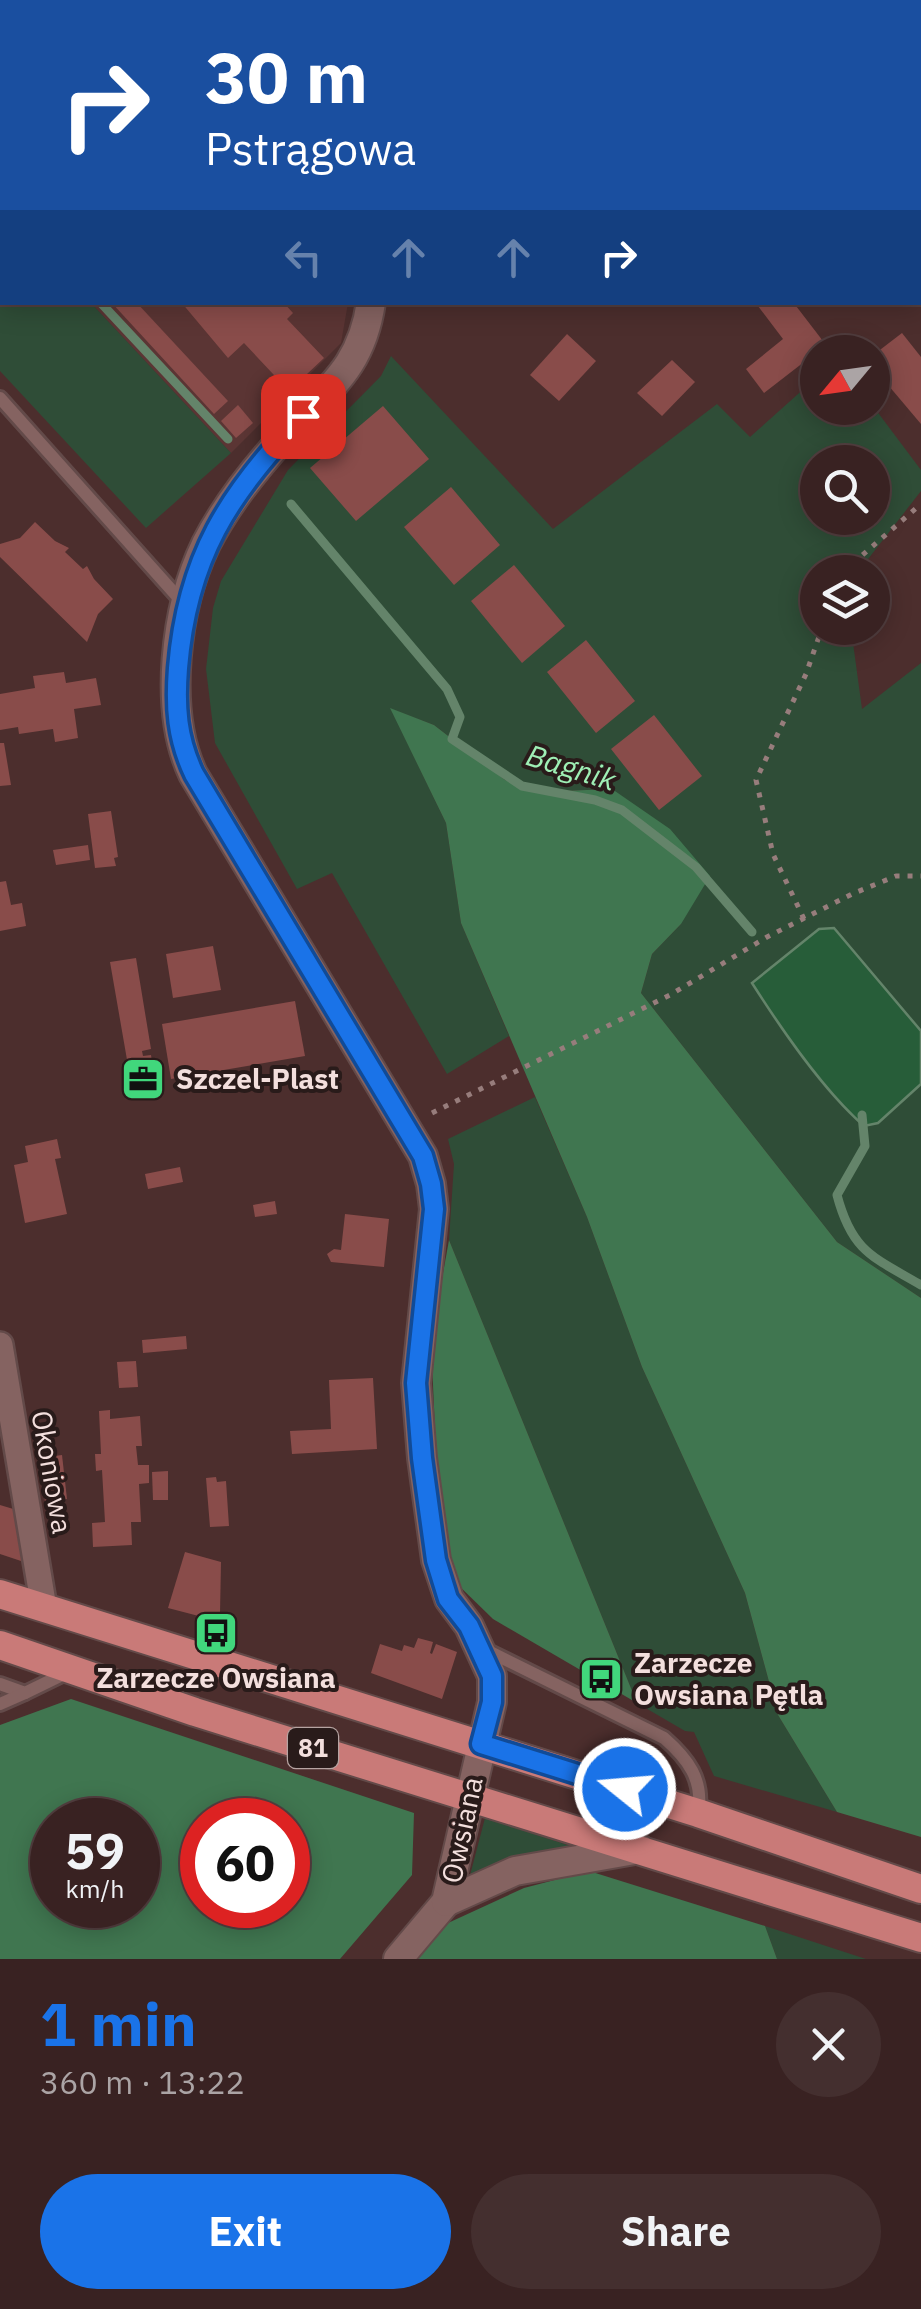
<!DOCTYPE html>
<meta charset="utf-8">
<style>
:root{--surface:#392222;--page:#442f2f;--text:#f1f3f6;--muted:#aba4a5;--line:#533f40;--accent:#1a73e8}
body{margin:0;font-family:"IBM Plex Sans",sans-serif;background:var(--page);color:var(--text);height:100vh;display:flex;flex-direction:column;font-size:38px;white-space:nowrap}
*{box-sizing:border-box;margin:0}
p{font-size:32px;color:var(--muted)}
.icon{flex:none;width:55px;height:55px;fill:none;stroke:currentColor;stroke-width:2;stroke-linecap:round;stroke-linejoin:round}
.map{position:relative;height:1959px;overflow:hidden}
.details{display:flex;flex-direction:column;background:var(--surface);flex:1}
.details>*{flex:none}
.hud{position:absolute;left:0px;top:0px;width:922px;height:305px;box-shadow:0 5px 25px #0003,0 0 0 2px var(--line);background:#1a4fa0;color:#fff;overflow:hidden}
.needle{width:65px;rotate:241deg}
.buttons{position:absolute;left:800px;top:335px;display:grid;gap:20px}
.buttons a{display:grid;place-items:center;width:90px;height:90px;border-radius:50%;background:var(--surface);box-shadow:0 5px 25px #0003,0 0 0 2px var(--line);font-size:50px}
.speed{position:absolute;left:30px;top:1798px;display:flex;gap:20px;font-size:50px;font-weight:700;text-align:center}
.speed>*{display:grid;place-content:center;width:130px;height:130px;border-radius:50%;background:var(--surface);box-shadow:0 5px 25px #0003,0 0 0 2px var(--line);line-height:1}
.speed small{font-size:25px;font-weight:400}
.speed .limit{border:15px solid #d22;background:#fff;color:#111}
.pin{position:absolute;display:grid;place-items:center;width:85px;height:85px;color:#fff;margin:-42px;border-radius:20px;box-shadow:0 5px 15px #0006}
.me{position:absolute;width:110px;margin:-55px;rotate:287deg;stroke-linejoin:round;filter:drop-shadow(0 0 8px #0008)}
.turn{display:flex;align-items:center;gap:35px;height:210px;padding:0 40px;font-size:45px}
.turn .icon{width:130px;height:130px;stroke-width:2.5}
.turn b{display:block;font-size:70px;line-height:85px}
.lanes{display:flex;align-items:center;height:95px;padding:0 40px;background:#0003;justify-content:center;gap:50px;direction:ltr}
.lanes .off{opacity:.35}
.round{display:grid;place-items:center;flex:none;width:105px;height:105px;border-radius:52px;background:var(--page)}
.headline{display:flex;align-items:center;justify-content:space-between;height:170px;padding:0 40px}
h1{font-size:60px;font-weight:700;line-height:75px;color:var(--accent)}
.button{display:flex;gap:20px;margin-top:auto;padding:20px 40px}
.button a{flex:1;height:115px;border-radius:60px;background:var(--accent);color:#fff;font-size:40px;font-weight:700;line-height:115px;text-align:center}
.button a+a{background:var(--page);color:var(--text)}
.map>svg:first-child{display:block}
.built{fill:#5b3534}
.green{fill:#2f4d37;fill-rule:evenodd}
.forest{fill:#407650;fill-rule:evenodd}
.water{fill:#275d39;stroke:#64846a;stroke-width:2.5}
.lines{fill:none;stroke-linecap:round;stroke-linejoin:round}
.stream{stroke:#64846a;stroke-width:9}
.building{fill:#894c4a}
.service-casing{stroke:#634a49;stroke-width:18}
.minor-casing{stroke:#634a49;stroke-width:30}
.tertiary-casing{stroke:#634a49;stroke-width:32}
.primary-casing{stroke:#634a49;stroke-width:32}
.path{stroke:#977d7c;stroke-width:5;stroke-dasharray:5 8;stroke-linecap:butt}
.service{stroke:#856361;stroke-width:12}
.minor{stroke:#856361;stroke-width:25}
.tertiary{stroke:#856361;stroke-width:28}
.primary{stroke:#c97a78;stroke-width:28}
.route-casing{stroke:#114b97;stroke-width:25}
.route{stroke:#1a73e8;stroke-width:18}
.labels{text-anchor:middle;stroke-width:8;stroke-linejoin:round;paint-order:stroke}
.shield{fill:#291b1a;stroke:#b6a4a2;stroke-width:2.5}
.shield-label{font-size:25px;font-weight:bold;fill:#f3dfdd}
.poi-label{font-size:28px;font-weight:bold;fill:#f3dfdd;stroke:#291b1a;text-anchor:start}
.street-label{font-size:28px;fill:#f3dfdd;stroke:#291b1a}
.water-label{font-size:30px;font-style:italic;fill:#9fefb5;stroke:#291b1a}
</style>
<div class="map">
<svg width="921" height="1959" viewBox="0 0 921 1959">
<rect width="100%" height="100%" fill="#4c2e2d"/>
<!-- built -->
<polygon class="built" points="91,303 348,303 341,343 231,453"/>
<!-- green -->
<g class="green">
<polygon points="0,205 2,302 91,303 231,453 146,528 0,371"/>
<path d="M391 356 553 529 717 404 750 437 817 377 818 408 873 406 921 470V491L858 572H818V628H851L862 709 921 663V1298L837 1242 641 993 652 954 681 924 612 789 560 791 505 780 434 725 391 709 446 823 461 923 509 1036 447 1074 332 873 297 889 215 743 206 669 213 608 221 581 288 470 381 376ZM818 462H872V518H818Z"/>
<polygon points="535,1097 587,1217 642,1367 745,1593 778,1715 837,1812 714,1776 694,1732 685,1731 637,1703 449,1240 454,1164 448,1139"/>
<polygon points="485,1818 586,1851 468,1883"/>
<polygon points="765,1926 866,1959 777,1959"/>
</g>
<!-- forest -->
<g class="forest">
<polygon points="390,708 434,725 505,780 560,791 612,789 670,829 710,876 681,924 652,954 641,993 837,1242 921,1298 921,1837 837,1812 778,1715 745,1593 642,1367 587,1217 461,923 446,823"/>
<polygon points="449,1240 637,1703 493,1619 452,1579 439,1521 431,1340"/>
<path d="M71 1699 414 1813 412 1875 340 1959H0V1725ZM52 1820H138V1905H52ZM202 1820H288V1905H202Z"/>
<polygon points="589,1871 765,1926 777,1959 414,1959 448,1923 524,1888"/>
</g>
<!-- water -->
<path class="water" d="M834 928 921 1031V1084L878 1123 864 1126C822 1089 782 1030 752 983L819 929Z"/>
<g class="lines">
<!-- stream -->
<g class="stream">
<polyline points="0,194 2,196"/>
<polyline points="100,302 228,439"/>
<polyline points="291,504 447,689 460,717 452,739 522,786 595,800 622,810 696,867 752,932"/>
<path d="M862 1115 865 1146 837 1195C852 1252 873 1257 921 1285"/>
</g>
</g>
<!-- building -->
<g class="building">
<polygon points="111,302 136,302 228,401 214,414"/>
<polygon points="181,302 283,302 293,313 287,319 324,358 289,391 244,343 228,358"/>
<polygon points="755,302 793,302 826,345 764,393 746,369 783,339"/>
<polygon points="902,333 921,357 921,424 872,366 872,356"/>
<polygon points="567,334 596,361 559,401 530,375"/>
<polygon points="672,360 695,382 662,416 637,393"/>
<polygon points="238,405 253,423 236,438 221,421"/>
<polygon points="383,406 429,459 356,521 310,468"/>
<polygon points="451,487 500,545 454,585 404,527"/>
<polygon points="35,522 55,541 69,548 65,552 83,569 87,566 94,579 113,599 98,614 87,642 0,557 0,544 20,538"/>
<polygon points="514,565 565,626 522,663 471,601"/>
<polygon points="586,640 635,701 596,733 547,672"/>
<polygon points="64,672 66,683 96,678 101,705 74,709 78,738 55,742 53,729 19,734 18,727 0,730 0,694 35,688 33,676"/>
<polygon points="654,715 702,776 659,810 611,749"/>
<polygon points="0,743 4,743 11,785 0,786"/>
<polygon points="111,811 118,857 114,858 116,866 95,868 88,814"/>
<polygon points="88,845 90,860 56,865 53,850"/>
<polygon points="6,881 11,905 22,903 26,926 0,931 0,882"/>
<polygon points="213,946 221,990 173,998 166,954"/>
<polygon points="136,958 151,1049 142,1051 143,1056 151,1055 157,1096 134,1100 110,962"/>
<polygon points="295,1001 305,1056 171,1079 162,1024"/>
<polygon points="57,1139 61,1158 55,1159 67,1214 25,1223 14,1165 28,1162 25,1146"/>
<polygon points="180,1167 183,1182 148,1189 145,1174"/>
<polygon points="275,1201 277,1214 255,1217 253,1205"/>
<polygon points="345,1214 389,1219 384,1267 331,1262 327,1254 334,1249 341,1250"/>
<polygon points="186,1336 187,1349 143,1353 142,1340"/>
<polygon points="136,1361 138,1387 119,1388 117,1362"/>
<polygon points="373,1378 377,1449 292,1454 290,1431 331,1429 329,1380"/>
<polygon points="110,1410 110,1419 140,1416 142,1446 136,1446 138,1465 149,1465 149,1483 139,1484 141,1522 131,1522 132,1545 93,1547 92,1523 105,1522 102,1470 96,1471 95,1454 101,1454 99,1411"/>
<polygon points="62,1455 67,1499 45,1502 40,1458"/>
<polygon points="168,1471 168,1500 153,1500 152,1472"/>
<polygon points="216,1477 217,1482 226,1481 229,1526 210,1527 206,1478"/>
<polygon points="0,1505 20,1511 25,1554 24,1562 0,1554"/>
<polygon points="185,1552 221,1562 220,1613 214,1620 168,1608"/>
<polygon points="418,1638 433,1642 430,1653 432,1654 436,1644 457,1652 442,1699 371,1673 380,1644 402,1651 404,1645 414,1648"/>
</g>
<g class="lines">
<!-- service casing -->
<g class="service-casing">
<g id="service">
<polyline points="0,398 184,604"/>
<path d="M486 1650 664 1738C688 1759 704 1780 698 1813"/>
<polyline points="0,1684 25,1693 66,1673"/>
<polyline points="0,1704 25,1693"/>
</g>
</g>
<!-- minor casing -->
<g class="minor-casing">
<polyline id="minor" points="0,1345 44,1608"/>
</g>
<!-- tertiary casing -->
<g class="tertiary-casing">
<g id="tertiary">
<polyline points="392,2 392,0"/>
<path d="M371 302C361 372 324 390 282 439 254 470 225 507 206 544 175 608 163 710 193 774L423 1156 431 1184 434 1209 416 1383 422 1458 436 1560 449 1599 469 1626 492 1676V1702L446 1902 398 1959"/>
<polyline points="446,1902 515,1871 640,1849"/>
</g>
</g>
<!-- primary casing -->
<g class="primary-casing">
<g id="primary">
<polyline points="0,1594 698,1813 921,1889"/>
<polyline points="0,1645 195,1712 921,1938"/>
</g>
</g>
<!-- path -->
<g class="path">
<polyline points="843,572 921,504"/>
<polyline points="804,919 773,854 756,780 806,674 822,628"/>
<polyline points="432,1113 670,995 767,937 852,894 896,876 921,876"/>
</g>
<!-- service -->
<use href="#service" class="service"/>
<!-- minor -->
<use href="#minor" class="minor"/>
<!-- tertiary -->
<use href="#tertiary" class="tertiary"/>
<!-- primary -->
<use href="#primary" class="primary"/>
</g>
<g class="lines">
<!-- route casing -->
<g class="route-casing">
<path id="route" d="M303 416C228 494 187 558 178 668 175 707 177 738 194 774L423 1156 431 1184 434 1209 416 1383 422 1458 436 1560 448 1599 469 1626 492 1676V1702L481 1744 625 1789"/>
</g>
<!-- route -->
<use href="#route" class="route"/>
</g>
<!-- icons -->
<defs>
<g id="office-square" transform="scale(2.25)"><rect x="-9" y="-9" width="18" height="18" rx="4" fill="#41d77c" stroke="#291b1a"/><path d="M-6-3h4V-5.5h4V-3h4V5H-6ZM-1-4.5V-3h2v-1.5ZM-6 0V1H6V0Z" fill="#111"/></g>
<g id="bus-square" transform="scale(2.25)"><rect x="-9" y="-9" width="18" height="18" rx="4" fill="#41d77c" stroke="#291b1a"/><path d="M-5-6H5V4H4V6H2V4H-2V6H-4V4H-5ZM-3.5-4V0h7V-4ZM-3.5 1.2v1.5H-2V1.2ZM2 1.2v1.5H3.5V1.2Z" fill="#111"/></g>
</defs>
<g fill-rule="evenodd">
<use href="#office-square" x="143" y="1079"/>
<use href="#bus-square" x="216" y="1633"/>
<use href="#bus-square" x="601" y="1679"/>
</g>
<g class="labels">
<!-- shield labels -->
<rect class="shield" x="288" y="1728" width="50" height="40" rx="8"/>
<g class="shield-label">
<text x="313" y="1757">81</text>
</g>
<!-- poi labels -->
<g class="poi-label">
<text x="176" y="1089">Szczel-Plast</text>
<text x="634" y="1673">Zarzecze<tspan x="634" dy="32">Owsiana Pętla</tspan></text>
<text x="216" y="1688" text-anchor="middle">Zarzecze Owsiana</text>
</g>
<!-- street labels -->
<g class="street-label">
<text transform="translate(52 1472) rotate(80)" y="10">Okoniowa</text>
<text transform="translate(462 1830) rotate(-78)" y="10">Owsiana</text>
</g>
<!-- water labels -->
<g class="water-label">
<text transform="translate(571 768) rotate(17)" y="10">Bagnik</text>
</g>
</g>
</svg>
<div class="buttons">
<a><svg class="needle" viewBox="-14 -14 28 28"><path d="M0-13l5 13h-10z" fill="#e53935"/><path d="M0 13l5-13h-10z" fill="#aba4a5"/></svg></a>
<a><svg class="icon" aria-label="search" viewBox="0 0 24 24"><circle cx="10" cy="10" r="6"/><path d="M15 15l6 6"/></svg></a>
<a><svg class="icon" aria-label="layers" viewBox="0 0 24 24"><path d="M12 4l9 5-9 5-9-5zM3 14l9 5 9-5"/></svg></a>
</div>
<div class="speed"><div>59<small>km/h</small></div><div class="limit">60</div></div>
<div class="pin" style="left:303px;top:416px;background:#d93025"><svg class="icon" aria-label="arrive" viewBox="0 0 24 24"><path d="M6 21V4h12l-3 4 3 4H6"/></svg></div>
<svg class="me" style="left:625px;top:1789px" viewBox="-20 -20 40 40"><circle r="17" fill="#1a73e8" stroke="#fff" stroke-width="3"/><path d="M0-11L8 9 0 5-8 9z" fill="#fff"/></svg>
<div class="hud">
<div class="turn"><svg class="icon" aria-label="right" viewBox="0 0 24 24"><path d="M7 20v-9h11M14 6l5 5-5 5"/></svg><div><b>30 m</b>Pstrągowa</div></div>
<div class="lanes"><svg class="icon off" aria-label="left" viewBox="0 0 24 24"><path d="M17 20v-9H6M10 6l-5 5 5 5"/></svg><svg class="icon off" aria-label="ahead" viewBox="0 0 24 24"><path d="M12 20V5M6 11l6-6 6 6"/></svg><svg class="icon off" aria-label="ahead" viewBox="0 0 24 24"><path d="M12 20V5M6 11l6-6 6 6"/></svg><svg class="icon" aria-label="right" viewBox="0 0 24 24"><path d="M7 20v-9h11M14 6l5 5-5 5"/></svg></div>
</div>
</div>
<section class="details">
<div class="headline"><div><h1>1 min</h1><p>360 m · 13:22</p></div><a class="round"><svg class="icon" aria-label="close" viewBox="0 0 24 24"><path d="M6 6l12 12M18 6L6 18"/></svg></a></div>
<div class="button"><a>Exit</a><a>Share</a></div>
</section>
